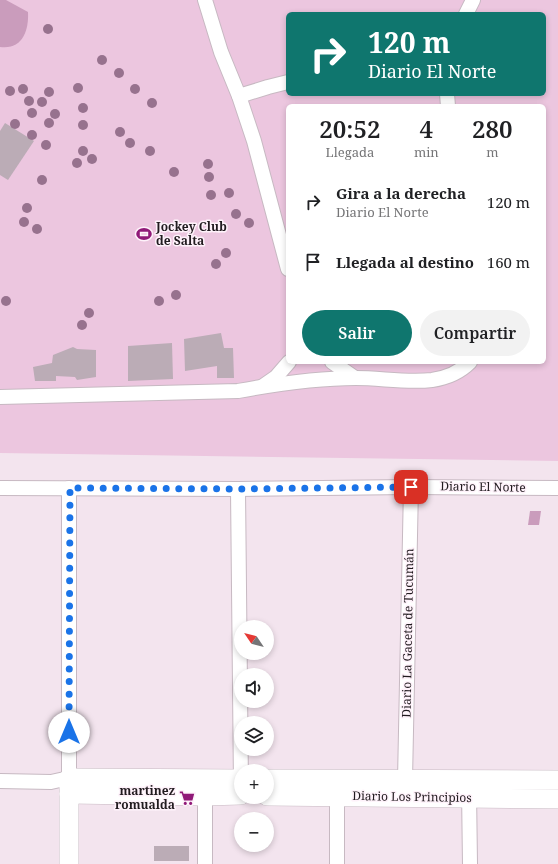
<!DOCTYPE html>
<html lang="es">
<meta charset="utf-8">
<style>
:root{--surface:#fff;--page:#f2f2f2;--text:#202124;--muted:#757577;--accent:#0f766e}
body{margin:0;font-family:"Noto Serif",serif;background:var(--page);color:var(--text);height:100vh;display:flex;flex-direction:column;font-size:15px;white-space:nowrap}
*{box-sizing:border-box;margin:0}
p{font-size:13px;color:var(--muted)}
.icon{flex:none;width:22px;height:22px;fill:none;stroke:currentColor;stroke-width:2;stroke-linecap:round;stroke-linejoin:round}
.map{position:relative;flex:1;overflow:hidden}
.drawer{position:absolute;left:286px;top:104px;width:260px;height:260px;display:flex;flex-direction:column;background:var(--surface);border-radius:6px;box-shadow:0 2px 6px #0003}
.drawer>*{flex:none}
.banner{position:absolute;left:286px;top:12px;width:260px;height:84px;border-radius:6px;box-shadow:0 2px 6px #0003;background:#0f766e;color:#fff;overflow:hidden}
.needle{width:26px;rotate:305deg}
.tools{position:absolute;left:234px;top:620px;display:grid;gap:8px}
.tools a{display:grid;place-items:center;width:40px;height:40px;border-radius:50%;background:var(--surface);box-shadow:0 2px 6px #0003;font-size:20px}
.pin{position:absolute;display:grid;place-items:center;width:34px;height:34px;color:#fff;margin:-17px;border-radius:8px;box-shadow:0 2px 6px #0006}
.me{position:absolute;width:44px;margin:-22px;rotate:0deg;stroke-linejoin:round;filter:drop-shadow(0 0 3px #0008)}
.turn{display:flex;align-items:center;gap:14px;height:84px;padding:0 16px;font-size:18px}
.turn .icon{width:52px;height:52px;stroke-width:2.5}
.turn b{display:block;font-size:28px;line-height:34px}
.eta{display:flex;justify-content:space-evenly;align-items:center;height:68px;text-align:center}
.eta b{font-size:24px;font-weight:600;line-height:28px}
.cta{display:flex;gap:8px;margin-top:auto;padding:8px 16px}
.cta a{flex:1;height:46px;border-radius:24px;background:var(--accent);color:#fff;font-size:16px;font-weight:600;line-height:46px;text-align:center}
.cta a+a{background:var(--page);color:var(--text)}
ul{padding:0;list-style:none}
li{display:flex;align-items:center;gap:12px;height:60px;padding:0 16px}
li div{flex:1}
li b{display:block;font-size:15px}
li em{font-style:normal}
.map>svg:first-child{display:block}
.green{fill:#ecc6df;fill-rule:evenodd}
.water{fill:#ca9cbc}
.building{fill:#bbacb6}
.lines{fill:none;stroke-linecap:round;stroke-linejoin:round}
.street-casing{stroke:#c7b9c2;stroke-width:16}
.secondary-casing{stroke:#c7b9c2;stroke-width:20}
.street{stroke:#fff;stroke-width:14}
.secondary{stroke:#fff;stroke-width:19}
.tree{fill:#97728e}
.route{stroke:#1a73e8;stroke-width:7;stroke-dasharray:0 12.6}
.labels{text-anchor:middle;stroke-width:3;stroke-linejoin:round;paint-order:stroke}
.poi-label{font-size:12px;font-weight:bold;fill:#211b1f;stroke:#fef2fa;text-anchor:start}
.street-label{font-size:12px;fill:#211b1f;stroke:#fef2fa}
</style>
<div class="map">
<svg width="558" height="864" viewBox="0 0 558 864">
<rect width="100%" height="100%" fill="#f3e4ee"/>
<!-- green -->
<path class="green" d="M0 0H558V461L0 453ZM288 14H544V94H288ZM288 106H544V362H288Z"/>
<!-- water -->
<g class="water">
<path d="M0 0H6L28 12C29 31 22 50 0 47Z"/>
<polygon points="530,511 541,511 539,525 528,525"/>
</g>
<!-- building -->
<g class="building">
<polygon points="5,123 34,141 8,180 0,175 0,131"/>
<polygon points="221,333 224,348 233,348 234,378 217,378 217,366 185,371 184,339"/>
<polygon points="172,343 173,379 128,381 128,346"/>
<polygon points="73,347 77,349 96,350 96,377 77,380 75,377 56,376 56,381 35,381 33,367 52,363 53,355"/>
<rect x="154" y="846" width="35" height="15"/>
</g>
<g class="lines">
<!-- street casing -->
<g class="street-casing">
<g id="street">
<polyline points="205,0 221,52 239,96 254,141 288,269"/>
<polyline points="466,14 473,0"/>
<polyline points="447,94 448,106"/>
<polyline points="239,96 268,87 288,82"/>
<polyline points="332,362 355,378"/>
<polyline points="263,386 276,377 289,362"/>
<path d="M0 397 238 391C276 384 317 378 356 378 381 378 407 383 432 380 446 378 460 372 470 362"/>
<polyline points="0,488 238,489 411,487 558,488"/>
<polyline points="238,489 241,786"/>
<polyline points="405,780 411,487"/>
<polyline points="0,781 51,782 69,778 69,488"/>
<polyline points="205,787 205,864"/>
<polyline points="469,790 470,864"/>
<polyline points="337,864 337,788"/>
</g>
</g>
<!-- secondary casing -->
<g class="secondary-casing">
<g id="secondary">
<polyline points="267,779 558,780"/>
<polyline points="69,794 205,796 241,795"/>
<polyline points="267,796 558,799"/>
<polyline points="69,864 69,778 241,779"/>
</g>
</g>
<!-- street -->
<use href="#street" class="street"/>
<!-- secondary -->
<use href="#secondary" class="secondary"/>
</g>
<!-- trees -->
<g class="tree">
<circle cx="48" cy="29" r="5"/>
<circle cx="102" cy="60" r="5"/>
<circle cx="119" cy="73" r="5"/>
<circle cx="78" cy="88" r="5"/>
<circle cx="23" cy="89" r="5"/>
<circle cx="135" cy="89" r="5"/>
<circle cx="10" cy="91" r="5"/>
<circle cx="49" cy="92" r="5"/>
<circle cx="29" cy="101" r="5"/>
<circle cx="42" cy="102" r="5"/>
<circle cx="152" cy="103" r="5"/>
<circle cx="83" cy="108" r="5"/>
<circle cx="32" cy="113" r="5"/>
<circle cx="55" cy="114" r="5"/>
<circle cx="49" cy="123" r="5"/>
<circle cx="15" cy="124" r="5"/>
<circle cx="83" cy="125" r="5"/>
<circle cx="120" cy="132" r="5"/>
<circle cx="32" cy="135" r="5"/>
<circle cx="130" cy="143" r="5"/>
<circle cx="46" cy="145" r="5"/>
<circle cx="83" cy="151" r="5"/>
<circle cx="150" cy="151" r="5"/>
<circle cx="92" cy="159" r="5"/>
<circle cx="77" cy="163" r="5"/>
<circle cx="208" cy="164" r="5"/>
<circle cx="174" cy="172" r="5"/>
<circle cx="209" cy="177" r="5"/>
<circle cx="42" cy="180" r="5"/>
<circle cx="229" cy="193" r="5"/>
<circle cx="211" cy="195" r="5"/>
<circle cx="27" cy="208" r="5"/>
<circle cx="236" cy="214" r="5"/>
<circle cx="24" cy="222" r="5"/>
<circle cx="249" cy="223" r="5"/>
<circle cx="37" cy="229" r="5"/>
<circle cx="226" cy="253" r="5"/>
<circle cx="216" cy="264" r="5"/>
<circle cx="176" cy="295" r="5"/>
<circle cx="6" cy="301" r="5"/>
<circle cx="159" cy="301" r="5"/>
<circle cx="89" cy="313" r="5"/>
<circle cx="82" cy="325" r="5"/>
</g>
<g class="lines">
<!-- route -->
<polyline class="route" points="69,732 70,488 238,489 411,487"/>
</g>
<!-- icons -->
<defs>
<g id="stadium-bare" transform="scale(1.2)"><path d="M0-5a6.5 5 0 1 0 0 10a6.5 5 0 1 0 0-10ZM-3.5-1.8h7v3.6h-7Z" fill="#901978" stroke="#fef2fa" stroke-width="2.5" paint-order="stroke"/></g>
<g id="supermarket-bare" transform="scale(1.2)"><path d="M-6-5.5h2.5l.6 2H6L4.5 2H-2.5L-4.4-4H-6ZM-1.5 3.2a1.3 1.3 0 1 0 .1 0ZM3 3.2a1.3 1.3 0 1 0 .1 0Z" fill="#901978" stroke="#fef2fa" stroke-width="2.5" paint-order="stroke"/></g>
</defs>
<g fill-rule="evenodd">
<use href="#stadium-bare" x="144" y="234"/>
<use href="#supermarket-bare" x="187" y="798"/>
</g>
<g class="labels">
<!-- poi labels -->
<g class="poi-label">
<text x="156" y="231">Jockey Club<tspan x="156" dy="14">de Salta</tspan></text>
<text x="175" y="795" text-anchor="end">martinez<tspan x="175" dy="14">romualda</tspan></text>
</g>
<!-- street labels -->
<g class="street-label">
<text transform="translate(483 487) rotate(1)" y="4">Diario El Norte</text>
<text transform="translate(408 633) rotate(-89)" y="4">Diario La Gaceta de Tucumán</text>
<text transform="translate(412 797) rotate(1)" y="4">Diario Los Principios</text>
</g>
</g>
</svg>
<div class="tools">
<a><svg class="needle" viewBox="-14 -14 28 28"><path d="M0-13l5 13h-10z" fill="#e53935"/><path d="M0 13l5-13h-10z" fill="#757577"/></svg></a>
<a><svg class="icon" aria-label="sound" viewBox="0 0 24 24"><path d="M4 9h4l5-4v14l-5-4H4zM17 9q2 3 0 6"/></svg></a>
<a><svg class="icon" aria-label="layers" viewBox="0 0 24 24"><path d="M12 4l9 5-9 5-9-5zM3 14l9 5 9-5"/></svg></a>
<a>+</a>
<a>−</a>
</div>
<div class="pin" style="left:411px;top:487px;background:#d93025"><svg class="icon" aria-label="arrive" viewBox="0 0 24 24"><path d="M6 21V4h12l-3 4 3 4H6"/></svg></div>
<svg class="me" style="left:69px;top:732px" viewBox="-20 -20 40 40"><circle r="19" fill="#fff"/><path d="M0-13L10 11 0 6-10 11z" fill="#1a73e8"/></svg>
<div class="banner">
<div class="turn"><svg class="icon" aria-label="right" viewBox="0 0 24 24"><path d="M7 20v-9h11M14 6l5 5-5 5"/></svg><div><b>120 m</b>Diario El Norte</div></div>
</div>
<section class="drawer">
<div class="eta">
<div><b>20:52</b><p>Llegada</p></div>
<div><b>4</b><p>min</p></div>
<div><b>280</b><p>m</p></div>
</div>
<ul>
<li><svg class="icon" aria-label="right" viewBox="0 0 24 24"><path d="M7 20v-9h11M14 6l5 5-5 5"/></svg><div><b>Gira a la derecha</b><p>Diario El Norte</p></div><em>120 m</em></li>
<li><svg class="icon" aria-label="arrive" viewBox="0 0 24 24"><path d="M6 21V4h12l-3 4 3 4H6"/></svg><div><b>Llegada al destino</b></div><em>160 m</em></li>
</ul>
<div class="cta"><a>Salir</a><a>Compartir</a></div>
</section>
</div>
